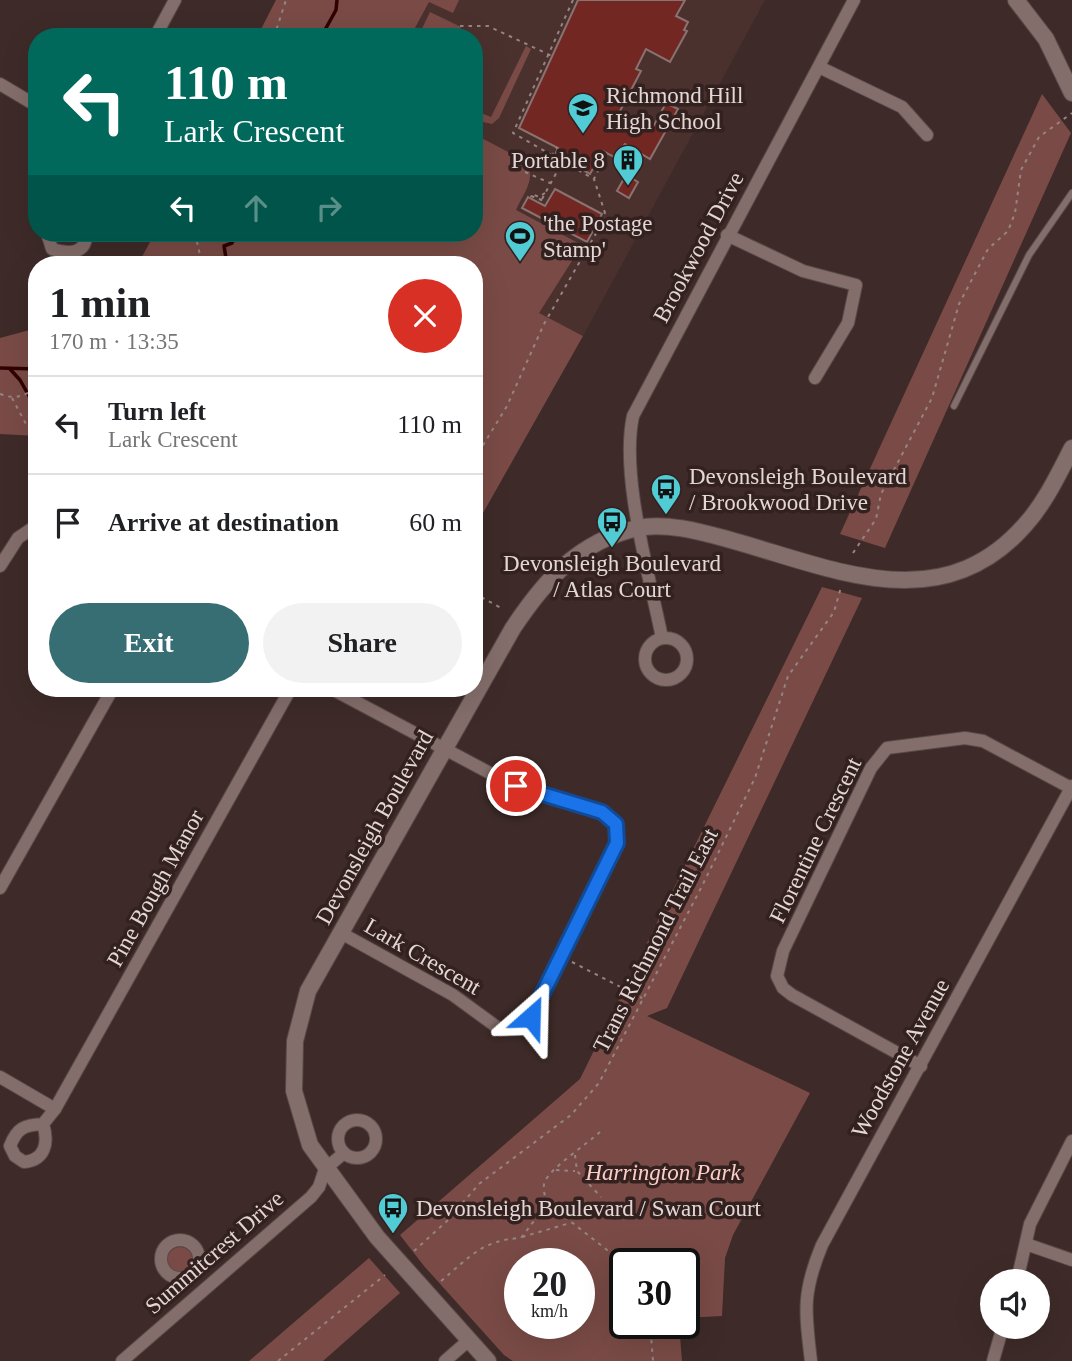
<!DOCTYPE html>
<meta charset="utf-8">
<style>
:root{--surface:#fff;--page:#f2f2f2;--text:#202124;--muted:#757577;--line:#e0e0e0;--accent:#366e74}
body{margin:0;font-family:"Times New Roman",serif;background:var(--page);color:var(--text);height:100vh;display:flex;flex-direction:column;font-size:26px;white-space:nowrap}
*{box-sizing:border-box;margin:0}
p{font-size:23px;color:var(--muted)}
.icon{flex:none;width:38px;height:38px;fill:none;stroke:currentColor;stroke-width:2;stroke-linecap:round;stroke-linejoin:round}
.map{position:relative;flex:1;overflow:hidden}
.drawer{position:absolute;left:28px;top:256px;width:455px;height:441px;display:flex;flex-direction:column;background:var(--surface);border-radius:28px;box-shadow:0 7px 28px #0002}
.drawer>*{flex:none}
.top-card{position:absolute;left:28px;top:28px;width:455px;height:214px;border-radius:28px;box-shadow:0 7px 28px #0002;background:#00695c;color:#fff;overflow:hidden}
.buttons{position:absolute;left:980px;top:1269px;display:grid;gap:14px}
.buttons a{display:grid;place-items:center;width:70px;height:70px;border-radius:50%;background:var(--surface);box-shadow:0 7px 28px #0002;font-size:35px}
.speed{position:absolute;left:504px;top:1248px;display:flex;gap:14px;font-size:35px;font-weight:700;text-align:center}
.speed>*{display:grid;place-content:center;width:91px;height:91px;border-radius:50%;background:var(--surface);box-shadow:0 7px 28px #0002;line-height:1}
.speed small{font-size:18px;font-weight:400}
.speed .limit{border:4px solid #111;border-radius:10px;background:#fff;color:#111}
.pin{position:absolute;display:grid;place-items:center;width:60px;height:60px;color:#fff;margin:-30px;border:4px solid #fff;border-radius:50%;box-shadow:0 2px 7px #0007}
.me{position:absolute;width:77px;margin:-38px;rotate:25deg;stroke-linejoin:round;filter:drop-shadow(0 0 5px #0008)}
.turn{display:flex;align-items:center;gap:24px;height:147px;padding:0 21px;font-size:32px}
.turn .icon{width:91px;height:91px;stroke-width:2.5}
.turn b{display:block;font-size:49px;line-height:60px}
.lanes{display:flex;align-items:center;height:66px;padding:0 21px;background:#0003;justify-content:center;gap:35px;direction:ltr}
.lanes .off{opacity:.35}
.round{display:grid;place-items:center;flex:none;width:74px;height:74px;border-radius:37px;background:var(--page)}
.head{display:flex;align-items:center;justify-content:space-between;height:119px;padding:0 21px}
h1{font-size:42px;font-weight:800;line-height:52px}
.button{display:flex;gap:14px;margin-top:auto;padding:14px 21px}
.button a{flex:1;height:80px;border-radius:42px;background:var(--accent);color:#fff;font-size:28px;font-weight:800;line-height:80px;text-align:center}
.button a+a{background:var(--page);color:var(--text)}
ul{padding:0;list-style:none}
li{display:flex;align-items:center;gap:21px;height:98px;padding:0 21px;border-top:2px solid var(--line)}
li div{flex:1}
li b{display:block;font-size:26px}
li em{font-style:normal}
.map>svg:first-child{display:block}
.built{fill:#4b312e}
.green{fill:#7a4b46;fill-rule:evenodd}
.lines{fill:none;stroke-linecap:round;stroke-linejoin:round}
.stream{stroke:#310000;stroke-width:3.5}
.building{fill:#722723;stroke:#897370;stroke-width:2}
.service-casing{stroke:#594a49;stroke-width:8}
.minor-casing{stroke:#594a49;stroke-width:14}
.tertiary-casing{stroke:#594a49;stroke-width:18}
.path{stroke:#948583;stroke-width:2;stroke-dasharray:3.5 5;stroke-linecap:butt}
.service{stroke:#846e6b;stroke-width:6}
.minor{stroke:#846e6b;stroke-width:12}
.tertiary{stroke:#846e6b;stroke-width:16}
.route-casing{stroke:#114b97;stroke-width:18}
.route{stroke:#1a73e8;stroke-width:12}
.labels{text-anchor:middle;stroke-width:7;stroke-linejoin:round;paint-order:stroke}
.poi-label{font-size:23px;fill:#e3d7d5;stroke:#33211f;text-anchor:start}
.street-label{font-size:23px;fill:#e3d7d5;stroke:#33211f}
.park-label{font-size:23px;font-style:italic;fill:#fdcdc7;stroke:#33211f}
</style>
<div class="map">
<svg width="1072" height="1361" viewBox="0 0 1072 1361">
<rect width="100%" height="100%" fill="#3e2b29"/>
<!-- built -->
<polygon class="built" points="430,0 765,0 583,336 533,311 474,264 300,264 474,233 474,37 410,37"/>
<!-- green -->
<g class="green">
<polygon points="276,0 459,0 453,13 429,2 410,37 257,37"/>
<polygon points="430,12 461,27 456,37 418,37"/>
<polygon points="526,46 531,49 499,118 492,124 483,122 481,113 491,117"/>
<polygon points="1042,94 1071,133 885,548 840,534"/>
<path d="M474 134 525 161C538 177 523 194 516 210L582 245 539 313 583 336 474 529V264H138L155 233H474Z"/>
<polygon points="37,328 37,436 0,434 0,338"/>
<path d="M822 587 862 598 667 1008 647 1016 810 1093 733 1235 725 1258 722 1316 684 1318V1264H625V1323H679L682 1361H513L504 1355 424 1266 400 1235 580 1079ZM520 1264H579V1323H520Z"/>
<circle cx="180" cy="1260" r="13"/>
<polygon points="369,1258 400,1293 323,1361 249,1361"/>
</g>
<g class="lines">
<!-- stream -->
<g class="stream">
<polyline points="321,37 336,10 337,0"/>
<polyline points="227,264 224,246 232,243 236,233"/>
<polyline points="0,368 37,369"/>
<polyline points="10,369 20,380 37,410"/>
</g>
</g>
<!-- building -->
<g class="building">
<polygon points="578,0 685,0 676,16 688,22 684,30 687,31 670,62 646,49 636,69 641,71 620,111 652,129 666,103 678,109 650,159 625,144 614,157 603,151 590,174 555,155 558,148 519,128"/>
<polygon points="626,175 638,182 629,198 617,191"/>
<polygon points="555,189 602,214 587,242 522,208 528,197 545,206"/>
</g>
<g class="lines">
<!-- service casing -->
<g class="service-casing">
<polyline id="service" points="954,406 1029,255 1072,193"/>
</g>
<!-- minor casing -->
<g class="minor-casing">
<g id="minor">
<polyline points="155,37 175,0"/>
<polyline points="819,67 902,107 927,135"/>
<polyline points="0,84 37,106"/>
<path d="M47 233 52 249C68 254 87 255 86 233"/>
<polyline points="727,235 803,271 856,285 848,323 815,378"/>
<polyline points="0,566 18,538 37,525"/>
<circle cx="666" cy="659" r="21"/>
<path d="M662 638C650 577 620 476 633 416L854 0"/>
<polyline points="330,688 503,780 602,812 616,824 617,843 531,1017 519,1029 501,1030 453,995 341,933"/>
<polyline points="0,888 113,688"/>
<polyline points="921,1066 792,995 783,988 777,976 783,951 871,768 887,748 965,738 983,741 1071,788"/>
<polyline points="0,1077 55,1109"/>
<circle cx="357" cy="1139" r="19"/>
<path d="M43 1124C49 1143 45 1160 24 1162L15 1156 10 1146C17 1128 24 1125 43 1124L55 1109 291 688"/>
<circle cx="180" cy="1259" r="19"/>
<polyline points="1026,1244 1072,1260"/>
<polyline points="1017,1281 1030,1224 1072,1141"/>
<polyline points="122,1361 311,1197 319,1187 325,1169 344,1153"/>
<polyline points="445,1361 469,1340"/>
<path d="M811 1361C805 1311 802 1293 822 1245L1072 786"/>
<polyline points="993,1361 1003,1326"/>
</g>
</g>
<!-- tertiary casing -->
<g class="tertiary-casing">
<g id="tertiary">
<polyline points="1016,0 1046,39 1072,93"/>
<path d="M488 1361 377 1237 310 1145 294 1091 295 1041 308 991 513 628C545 580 579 541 638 528 665 522 701 532 727 539 830 567 940 622 1025 525 1045 503 1058 475 1072 448"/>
</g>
</g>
<!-- path -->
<g class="path">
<polyline points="573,0 513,133 594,179 607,153"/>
<polyline points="460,26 488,26 552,56"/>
<polyline points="274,37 286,0"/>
<polyline points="552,156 557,147"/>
<polyline points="525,172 550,183"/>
<polyline points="545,193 539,197 532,194 531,196 547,202"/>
<polyline points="542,199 564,159"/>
<polyline points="595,228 605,213"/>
<polyline points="195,233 202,264"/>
<path d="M0 394C16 400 23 396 37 388"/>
<polyline points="12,398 26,424 37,431"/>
<polyline points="474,460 507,406 544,324 606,216 594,179"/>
<polyline points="33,512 37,490"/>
<polyline points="853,553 876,519 881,494 932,398 959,304 988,249 1008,231 1015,213 1021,170 1039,137 1072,113"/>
<polyline points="474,593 501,608"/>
<polyline points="572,962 642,998"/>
<path d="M600 1132C587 1144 553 1166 545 1181 542 1188 545 1196 547 1203L625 1264"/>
<polyline points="575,1155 577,1171 601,1197"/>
<polyline points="556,1170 575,1171"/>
<polyline points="522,1237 570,1223"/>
<polyline points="414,1251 447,1221 479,1184 571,1115 599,1083 701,888 755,778 788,676 834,612 841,587"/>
<path d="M441 1281C470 1257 482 1240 521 1238L547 1204"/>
<polyline points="650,1323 653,1361"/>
<polyline points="278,1361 385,1275"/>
</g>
<!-- service -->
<use href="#service" class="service"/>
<!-- minor -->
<use href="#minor" class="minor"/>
<!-- tertiary -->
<use href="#tertiary" class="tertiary"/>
</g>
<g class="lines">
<!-- route casing -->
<g class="route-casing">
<polyline id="route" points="516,786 602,812 616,824 617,843 531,1017"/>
</g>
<!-- route -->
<use href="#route" class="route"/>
</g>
<!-- icons -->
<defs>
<g id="school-pin" transform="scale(1.575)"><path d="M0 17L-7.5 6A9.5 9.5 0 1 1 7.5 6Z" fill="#51ccd5" stroke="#33211f"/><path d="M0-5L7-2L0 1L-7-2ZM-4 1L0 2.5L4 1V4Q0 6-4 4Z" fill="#111"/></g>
<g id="building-pin" transform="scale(1.575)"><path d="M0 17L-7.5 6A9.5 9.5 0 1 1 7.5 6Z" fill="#51ccd5" stroke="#33211f"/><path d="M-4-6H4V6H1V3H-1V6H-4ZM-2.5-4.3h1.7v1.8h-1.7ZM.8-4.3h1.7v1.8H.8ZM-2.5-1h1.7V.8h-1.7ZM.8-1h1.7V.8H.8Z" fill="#111"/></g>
<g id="stadium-pin" transform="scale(1.575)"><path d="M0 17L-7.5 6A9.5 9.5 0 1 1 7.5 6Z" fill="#51ccd5" stroke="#33211f"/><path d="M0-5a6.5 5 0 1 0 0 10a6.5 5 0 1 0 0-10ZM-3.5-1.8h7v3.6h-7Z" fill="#111"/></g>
<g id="bus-pin" transform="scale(1.575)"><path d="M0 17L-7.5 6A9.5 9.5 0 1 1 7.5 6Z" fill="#51ccd5" stroke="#33211f"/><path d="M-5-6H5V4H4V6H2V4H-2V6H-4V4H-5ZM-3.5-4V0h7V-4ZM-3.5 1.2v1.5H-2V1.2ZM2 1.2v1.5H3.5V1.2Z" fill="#111"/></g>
</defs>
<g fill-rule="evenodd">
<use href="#school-pin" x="583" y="108"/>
<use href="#building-pin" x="628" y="160"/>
<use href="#stadium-pin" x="520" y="236"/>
<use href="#bus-pin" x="666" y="489"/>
<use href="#bus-pin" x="612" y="522"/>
<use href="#bus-pin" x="393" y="1208"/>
</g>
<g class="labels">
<!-- poi labels -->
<g class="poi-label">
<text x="606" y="103">Richmond Hill<tspan x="606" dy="26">High School</tspan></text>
<text x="605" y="168" text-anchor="end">Portable 8</text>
<text x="543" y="231">'the Postage<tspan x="543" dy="26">Stamp'</tspan></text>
<text x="689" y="484">Devonsleigh Boulevard<tspan x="689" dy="26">/ Brookwood Drive</tspan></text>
<text x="612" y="571" text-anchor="middle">Devonsleigh Boulevard<tspan x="612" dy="26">/ Atlas Court</tspan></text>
<text x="416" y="1216">Devonsleigh Boulevard / Swan Court</text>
</g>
<!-- street labels -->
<g class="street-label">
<text transform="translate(698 247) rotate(-62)" y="8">Brookwood Drive</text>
<text transform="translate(374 827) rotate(-61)" y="8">Devonsleigh Boulevard</text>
<text transform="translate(815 840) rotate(-64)" y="8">Florentine Crescent</text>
<text transform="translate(155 888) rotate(-61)" y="8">Pine Bough Manor</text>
<text transform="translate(655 940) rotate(-63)" y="8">Trans Richmond Trail East</text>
<text transform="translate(423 956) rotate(30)" y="8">Lark Crescent</text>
<text transform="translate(900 1058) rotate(-61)" y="8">Woodstone Avenue</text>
<text transform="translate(214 1252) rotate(-41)" y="8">Summitcrest Drive</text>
</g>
<!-- park labels -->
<g class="park-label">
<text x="663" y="1180">Harrington Park</text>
</g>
</g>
</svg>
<div class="buttons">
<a><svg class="icon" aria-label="sound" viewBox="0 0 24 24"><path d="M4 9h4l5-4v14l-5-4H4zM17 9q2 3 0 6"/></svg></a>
</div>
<div class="speed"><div>20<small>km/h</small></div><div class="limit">30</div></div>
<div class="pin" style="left:516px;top:786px;background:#d93025"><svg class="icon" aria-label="arrive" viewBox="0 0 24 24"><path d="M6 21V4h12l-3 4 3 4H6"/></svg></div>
<svg class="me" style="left:531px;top:1017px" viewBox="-20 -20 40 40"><path d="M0-17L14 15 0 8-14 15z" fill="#1a73e8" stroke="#fff" stroke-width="4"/></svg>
<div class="top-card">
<div class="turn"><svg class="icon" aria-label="left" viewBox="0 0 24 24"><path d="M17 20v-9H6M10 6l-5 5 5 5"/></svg><div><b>110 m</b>Lark Crescent</div></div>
<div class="lanes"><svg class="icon" aria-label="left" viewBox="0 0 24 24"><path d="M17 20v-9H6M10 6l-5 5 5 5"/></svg><svg class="icon off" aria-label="ahead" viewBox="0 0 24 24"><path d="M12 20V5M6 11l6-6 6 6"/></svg><svg class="icon off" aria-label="right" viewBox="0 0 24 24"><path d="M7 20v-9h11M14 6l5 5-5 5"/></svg></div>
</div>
<section class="drawer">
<div class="head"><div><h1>1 min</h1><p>170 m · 13:35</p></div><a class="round" style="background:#d93025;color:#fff"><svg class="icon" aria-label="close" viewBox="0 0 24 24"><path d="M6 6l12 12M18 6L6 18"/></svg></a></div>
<ul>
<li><svg class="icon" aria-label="left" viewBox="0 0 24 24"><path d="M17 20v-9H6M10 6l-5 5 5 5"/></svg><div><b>Turn left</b><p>Lark Crescent</p></div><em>110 m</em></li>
<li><svg class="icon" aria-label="arrive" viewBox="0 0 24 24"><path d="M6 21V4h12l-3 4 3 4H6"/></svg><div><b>Arrive at destination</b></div><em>60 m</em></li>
</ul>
<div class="button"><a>Exit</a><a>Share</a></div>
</section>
</div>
